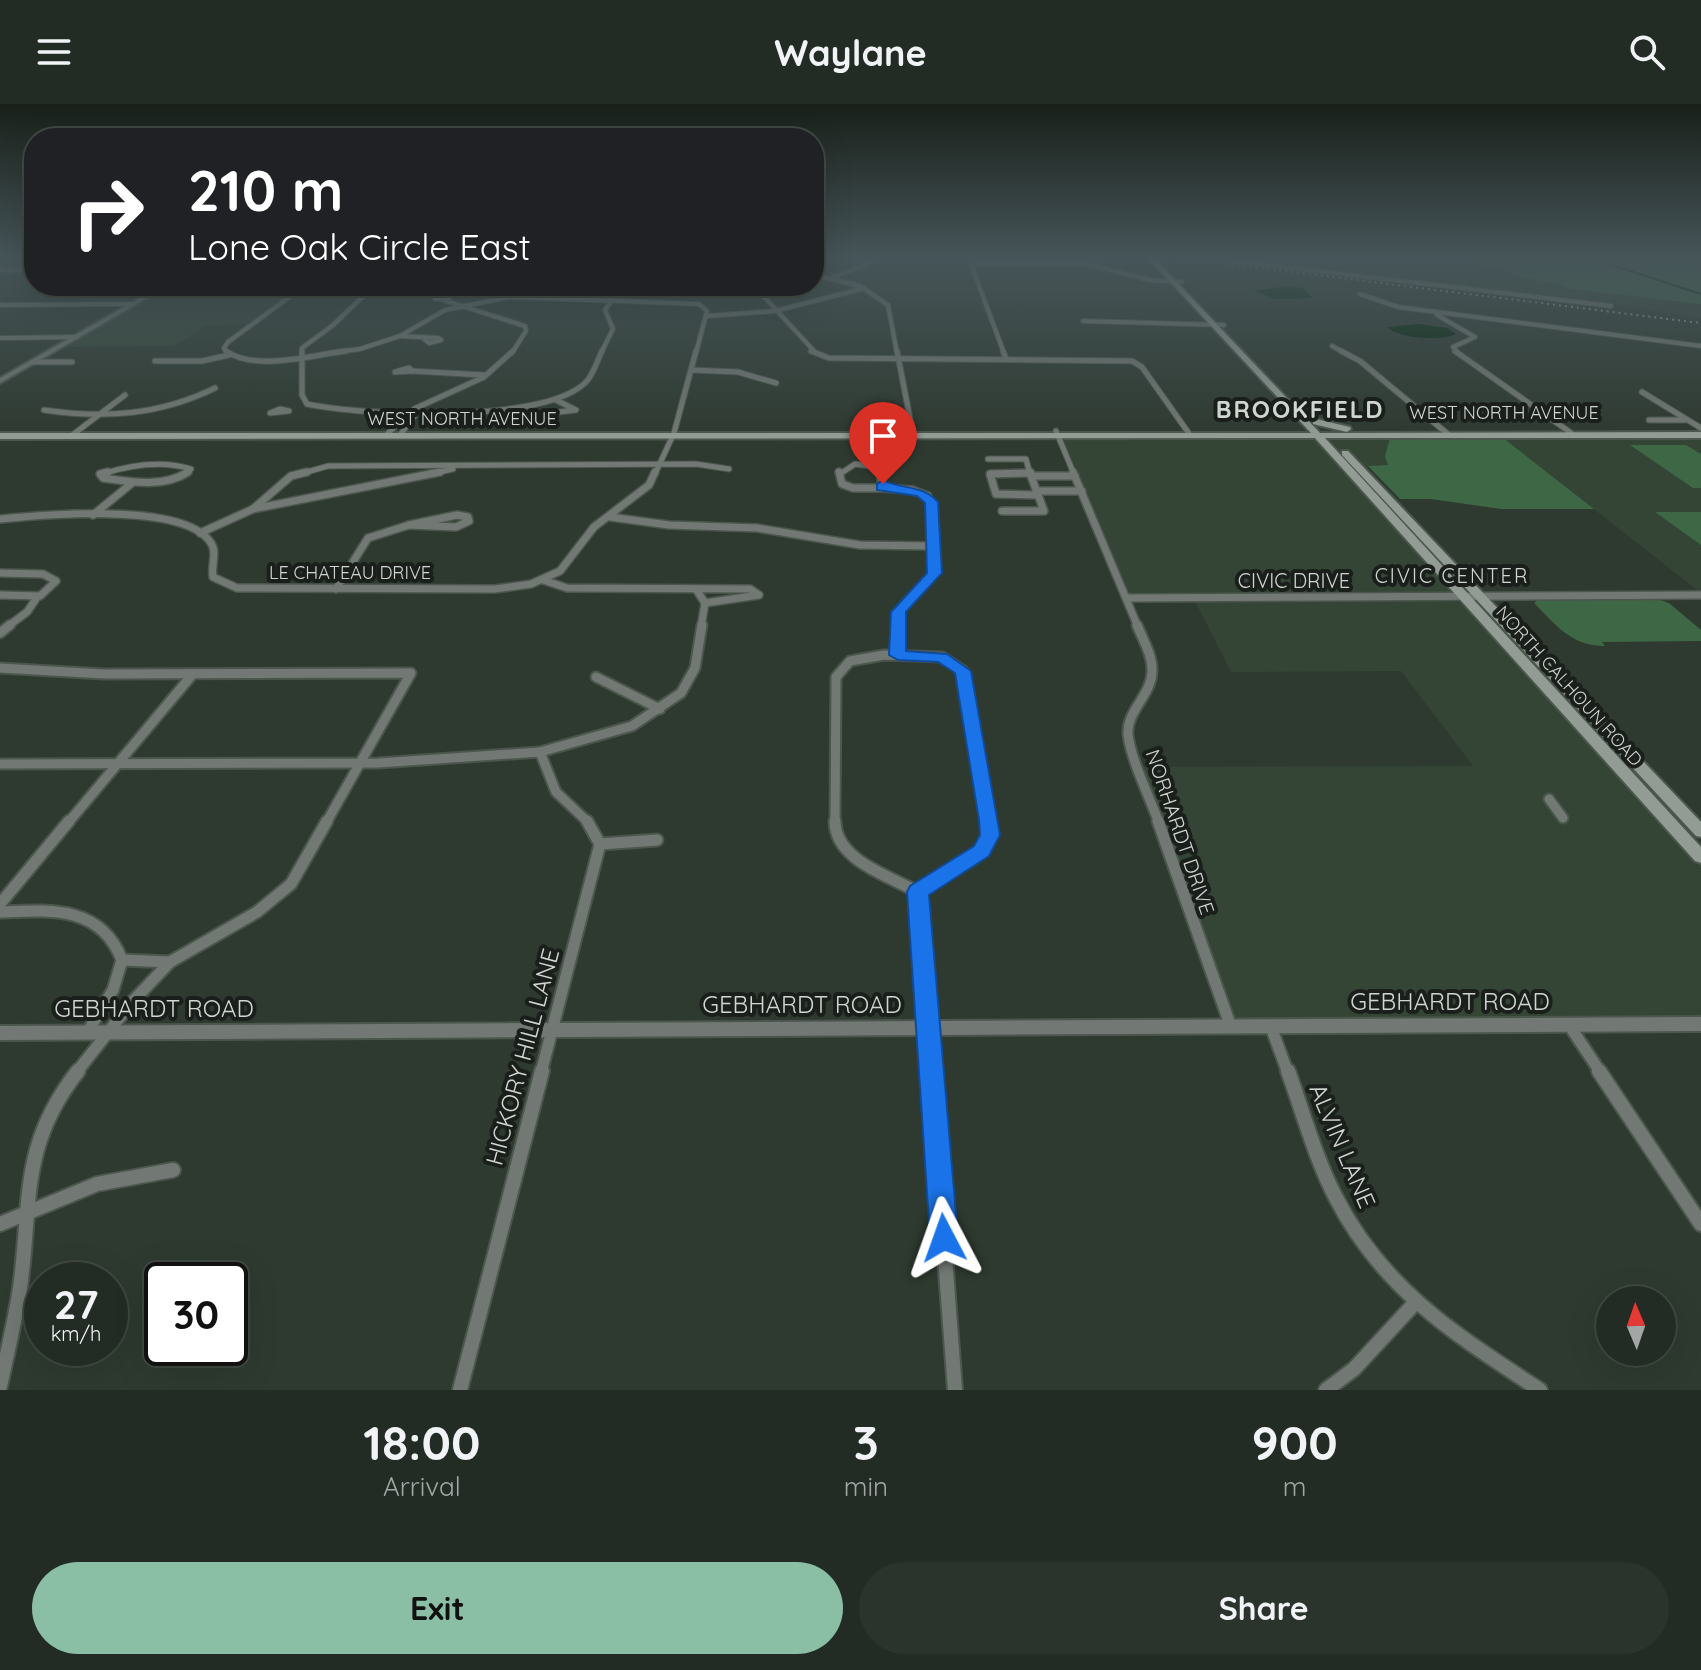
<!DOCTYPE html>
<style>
:root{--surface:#222c24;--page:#2a342c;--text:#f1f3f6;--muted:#a2a7a6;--line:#3f4841;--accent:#8abfa5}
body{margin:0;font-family:Quicksand,sans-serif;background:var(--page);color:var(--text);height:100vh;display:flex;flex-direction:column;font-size:30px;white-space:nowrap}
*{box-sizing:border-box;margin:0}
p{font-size:26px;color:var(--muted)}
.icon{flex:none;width:44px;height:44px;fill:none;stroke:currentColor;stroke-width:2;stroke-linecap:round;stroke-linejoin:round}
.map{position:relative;height:1286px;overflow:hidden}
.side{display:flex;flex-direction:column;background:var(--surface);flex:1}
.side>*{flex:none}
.guide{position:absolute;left:24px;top:24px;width:800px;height:168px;border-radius:32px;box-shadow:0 8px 32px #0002,0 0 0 2px var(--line);background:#202124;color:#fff;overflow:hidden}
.needle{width:52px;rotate:358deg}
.tools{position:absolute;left:1596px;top:1182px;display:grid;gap:16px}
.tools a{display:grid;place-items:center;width:80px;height:80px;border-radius:50%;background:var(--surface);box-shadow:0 8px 32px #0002,0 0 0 2px var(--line);font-size:40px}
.speed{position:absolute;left:24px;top:1158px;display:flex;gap:16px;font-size:40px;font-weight:700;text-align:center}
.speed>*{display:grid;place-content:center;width:104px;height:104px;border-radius:50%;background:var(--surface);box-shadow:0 8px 32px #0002,0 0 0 2px var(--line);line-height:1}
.speed small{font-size:20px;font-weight:400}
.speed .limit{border:4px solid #111;border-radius:12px;background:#fff;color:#111}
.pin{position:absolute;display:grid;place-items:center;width:68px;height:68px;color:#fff;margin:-82px -34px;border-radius:50% 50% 50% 0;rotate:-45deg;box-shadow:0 0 8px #0007}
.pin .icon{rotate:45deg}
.me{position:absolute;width:88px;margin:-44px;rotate:356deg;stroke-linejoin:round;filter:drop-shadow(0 0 6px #0008)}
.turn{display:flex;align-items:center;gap:28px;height:168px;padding:0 32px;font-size:36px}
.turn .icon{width:104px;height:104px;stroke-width:2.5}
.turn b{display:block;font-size:56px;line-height:68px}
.eta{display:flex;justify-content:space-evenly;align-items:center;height:136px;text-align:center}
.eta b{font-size:48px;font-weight:700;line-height:56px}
.action{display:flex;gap:16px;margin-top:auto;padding:16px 32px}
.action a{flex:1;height:92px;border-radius:48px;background:var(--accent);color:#111;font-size:32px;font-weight:700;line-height:92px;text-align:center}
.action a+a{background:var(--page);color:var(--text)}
header{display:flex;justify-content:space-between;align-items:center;height:104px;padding:0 32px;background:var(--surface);font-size:36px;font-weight:700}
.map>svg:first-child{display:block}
.built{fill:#344536}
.green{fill:#3d6745}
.water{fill:#002407}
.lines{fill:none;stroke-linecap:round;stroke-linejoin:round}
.stream{stroke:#002407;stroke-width:2}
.minor-far5-casing{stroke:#4b564d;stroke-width:6}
.minor-far4-casing{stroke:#4b564d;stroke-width:7}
.minor-far3-casing{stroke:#4b564d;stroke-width:10}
.minor-far2-casing{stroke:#4b564d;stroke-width:13}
.minor-far1-casing{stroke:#4b564d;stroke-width:15}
.minor-casing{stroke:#4b564d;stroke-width:18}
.tertiary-casing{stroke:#4b564d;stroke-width:4}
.secondary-casing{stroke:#4b564d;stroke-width:4}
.minor-far5{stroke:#727873;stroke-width:4}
.minor-far4{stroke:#727873;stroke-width:5}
.minor-far3{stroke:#727873;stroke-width:7}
.minor-far2{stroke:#727873;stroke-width:9}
.minor-far1{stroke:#727873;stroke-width:11}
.minor{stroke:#727873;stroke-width:14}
.tertiary{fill:#727873;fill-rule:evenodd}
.secondary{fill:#939c94;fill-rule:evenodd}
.rail{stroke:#a1a9a2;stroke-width:2;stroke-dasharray:2 4;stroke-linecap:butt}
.route{fill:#1a73e8;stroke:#114b97;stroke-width:2}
.labels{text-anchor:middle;stroke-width:8;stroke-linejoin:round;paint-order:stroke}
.far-street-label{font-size:18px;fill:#cfd6d0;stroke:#1a1f1b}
.far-quarter-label{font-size:20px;letter-spacing:2px;fill:#cfd6d0;stroke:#1a1f1b}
.street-label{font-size:20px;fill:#cfd6d0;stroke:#1a1f1b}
.far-district-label{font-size:24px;font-weight:bold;letter-spacing:2px;fill:#cfd6d0;stroke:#1a1f1b}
.near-street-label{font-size:24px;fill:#cfd6d0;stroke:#1a1f1b}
</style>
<header><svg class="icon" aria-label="menu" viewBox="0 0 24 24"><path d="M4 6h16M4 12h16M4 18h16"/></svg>Waylane<svg class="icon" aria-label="search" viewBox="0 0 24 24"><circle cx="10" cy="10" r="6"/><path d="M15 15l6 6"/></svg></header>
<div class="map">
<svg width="1701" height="1286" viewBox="0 0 1701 1286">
<rect width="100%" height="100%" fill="#2e3a30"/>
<!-- built -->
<g class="built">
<polygon points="1205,153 1422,153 1498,163 1507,169 1555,178 1570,185 1701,200 1701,214 1612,200"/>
<polygon points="291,190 248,220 206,221 174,242 62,243 153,191"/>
<polygon points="1059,332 1390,334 1388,362 1344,366 1450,483 1452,492 1127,494"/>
<polygon points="1701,332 1701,489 1502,333"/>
<polygon points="1195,497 1451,496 1466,502 1701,753 1701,917 1231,923 1138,663 1473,662 1401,567 1231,568"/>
</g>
<!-- green -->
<g class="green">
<path d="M1422 153H1701V200L1570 185C1547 175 1519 177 1498 163Z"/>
<polygon points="1502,333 1594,405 1501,405 1431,395 1400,395 1368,362 1388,361 1385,352 1390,334"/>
<polygon points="1630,341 1686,341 1701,350 1701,384 1693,384"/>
<polygon points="1655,408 1701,408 1701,441"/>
<path d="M1539 495H1657L1669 499 1701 526V537L1602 538 1605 542C1571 542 1556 521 1534 499Z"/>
</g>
<!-- water -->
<g class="water">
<polygon points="1288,182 1303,184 1312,194 1275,195 1254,187"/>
<path d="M1418 220 1447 224 1456 230C1441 237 1399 235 1387 223Z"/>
</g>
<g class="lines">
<!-- stream -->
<polyline class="stream" points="1588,153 1701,190"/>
<!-- minor-far5 casing -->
<g class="minor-far5-casing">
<g id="minor-far5">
<polyline points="1201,153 1611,202"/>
<polyline points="0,166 34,166"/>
<polyline points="814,171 860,182 888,201 897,249"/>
<polyline points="833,173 867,160 874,153"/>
<polyline points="754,182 816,249"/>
<polyline points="1360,190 1398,203 1701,242"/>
<polygon points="442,193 449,194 435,195"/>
<polyline points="443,196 525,222 526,227 512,249"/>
<polyline points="0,201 134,200"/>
<polyline points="1437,211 1475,233 1453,243 1458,249"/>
<polyline points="707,212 775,207 865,184"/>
<polyline points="1083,217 1224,221"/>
<polyline points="400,232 438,234 441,236 429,239 423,234"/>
<polyline points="0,234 77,233"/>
<polyline points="1332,242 1345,249"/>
<polyline points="227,249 224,244 228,238 292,191 295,182"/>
<polyline points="302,249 302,244 332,222 374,182"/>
<polyline points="330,249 360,245 400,232 445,206 510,193 699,200 707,207 696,249"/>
<polyline points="601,249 613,225 605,206 612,196"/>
<polyline points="1004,249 971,160 1087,160 1150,176 1182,178"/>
</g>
</g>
<!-- minor-far4 casing -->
<g class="minor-far4-casing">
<g id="minor-far4">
<path d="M226 247C256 268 311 251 346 247"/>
<path d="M302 247V291L307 300C364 312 541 320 585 279 593 272 597 257 602 247"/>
<polyline points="811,247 829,254 1132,257 1142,263 1190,331"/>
<polyline points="897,247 913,330"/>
<polyline points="1003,247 1006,255"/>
<polyline points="1341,247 1360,257 1449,331"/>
<polyline points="1455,247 1574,331"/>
<polyline points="155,257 202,257 229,251"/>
<polyline points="33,258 72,258"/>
<polygon points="409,264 412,267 395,268"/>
<polyline points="692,266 738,268 776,279"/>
<polyline points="412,267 484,271"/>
<polyline points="1642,288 1701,324"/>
<polyline points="556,296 576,306 559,308"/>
<polygon points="280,305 289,307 270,309"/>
<path d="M44 306C104 315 160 311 215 284"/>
<polyline points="1649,316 1685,316"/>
<polyline points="1056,327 1074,370"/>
<polyline points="386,331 414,305 484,273 513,247"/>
<polyline points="400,331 416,310 411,308"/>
<polyline points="71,332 125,291"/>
<polyline points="988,355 1026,355 1030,370"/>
<path d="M102 370C130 361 162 356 191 365L185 370"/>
<polyline points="300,370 328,362 696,360 729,365"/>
<polyline points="430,370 453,365"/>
<polyline points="655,370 674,329 696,247"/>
<polyline points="840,370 855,360 878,363 881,370"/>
<polyline points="1009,370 1031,369"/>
</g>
</g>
<!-- minor-far3 casing -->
<g class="minor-far3-casing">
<g id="minor-far3">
<path d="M108 368 100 370 103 374C130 378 164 384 188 368"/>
<polyline points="839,368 842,380 853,384 882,384 880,368"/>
<polyline points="1030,368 1031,372"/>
<polyline points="1073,368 1138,523"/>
<polyline points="1031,369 990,370 996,390 1037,391"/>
<polyline points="882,384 912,386 928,392 933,417 934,469 898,508 898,523"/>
<polyline points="1036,387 1082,387"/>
<polyline points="253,405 440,368"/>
<polyline points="1002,407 1044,407 1031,372 1075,372"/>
<polyline points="93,411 132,379"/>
<polygon points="457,411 468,413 469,417 456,423 409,421"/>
<polyline points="610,413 669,421 757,424 860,441 931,442"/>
<path d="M0 415C41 411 194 396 213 443 216 452 211 463 213 473L237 484 495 485 531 480 560 467 594 423 649 381 655 368"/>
<polyline points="200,429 253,405 291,372 307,368"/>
<polyline points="0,469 43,470 56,477 40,492 0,491"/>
<polyline points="543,476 567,484 750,485 759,491 705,499"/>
<polyline points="336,485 368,434 409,421"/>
<polyline points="696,485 705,499 701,523"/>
<polyline points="1127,494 1701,491"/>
<polyline points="7,523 27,508 36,495"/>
</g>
</g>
<!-- minor-far2 casing -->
<g class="minor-far2-casing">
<g id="minor-far2">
<polyline points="898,521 898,551"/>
<path d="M1137 521C1143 536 1153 552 1152 568 1151 592 1126 607 1128 631 1131 656 1150 694 1159 719"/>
<polyline points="0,529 10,521"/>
<polyline points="0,564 104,570 411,569 326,719"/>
<polyline points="596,573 660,605"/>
<polyline points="540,648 556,688 589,719"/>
<polyline points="0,660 378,659 540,648 632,622 681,589 695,564 702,521"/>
<polyline points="1549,695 1563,714"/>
<polyline points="68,719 192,571"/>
<polyline points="835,719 836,573 850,557 884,551 942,553 963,567 989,719"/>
</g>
</g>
<!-- minor-far1 casing -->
<g class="minor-far1-casing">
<g id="minor-far1">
<path d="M835 717C835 756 889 772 918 788L982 746 988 739 989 717"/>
<polyline points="1158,717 1231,923"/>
<polyline points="600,740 657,736"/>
<polyline points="918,788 931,969"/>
<polyline points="0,800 69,717"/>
<path d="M0 808C50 806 101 801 122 856L170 858"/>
<polyline points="1569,921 1601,969"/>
<polyline points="1271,923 1288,969"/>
<polyline points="87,929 113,886 122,856"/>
<polyline points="76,969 132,898 170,858 257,808 291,780 327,717"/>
<polyline points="541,969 600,740 587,717"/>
</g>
</g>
<!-- minor casing -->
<g class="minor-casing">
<g id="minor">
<polyline points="931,967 955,1286"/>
<path d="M1288 967C1303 1008 1315 1053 1335 1092 1382 1185 1456 1231 1540 1286"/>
<polyline points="1599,967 1701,1120"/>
<polyline points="0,1120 97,1080 173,1066"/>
<path d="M0 1282C7 1250 15 1217 20 1184 32 1098 19 1042 78 967"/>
<polyline points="460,1286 542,967"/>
<polyline points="1326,1286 1354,1265 1415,1199"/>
</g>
</g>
<!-- tertiary casing -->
<g class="tertiary-casing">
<g id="tertiary">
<polygon points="161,182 168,182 0,279 0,274"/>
<polygon points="1701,913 1701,927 0,936 0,922"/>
</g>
</g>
<!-- secondary casing -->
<g class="secondary-casing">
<g id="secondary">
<polygon points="1147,153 1153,153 1320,329 1701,328 1701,334 1325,334 1701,743 1701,759 1695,757 1315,334 0,335 0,329 1311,329"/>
<polygon points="1316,315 1350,323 1351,325 1347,328 1313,320 1313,316"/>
<polygon points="1342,347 1348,347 1701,718 1701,733 1696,732 1342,351"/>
</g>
</g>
<!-- minor-far5 -->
<use href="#minor-far5" class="minor-far5"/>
<!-- minor-far4 -->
<use href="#minor-far4" class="minor-far4"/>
<!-- minor-far3 -->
<use href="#minor-far3" class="minor-far3"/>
<!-- minor-far2 -->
<use href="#minor-far2" class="minor-far2"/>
<!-- minor-far1 -->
<use href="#minor-far1" class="minor-far1"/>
<!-- minor -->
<use href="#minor" class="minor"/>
<!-- tertiary -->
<use href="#tertiary" class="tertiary"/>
<!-- secondary -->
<use href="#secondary" class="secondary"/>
<!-- rail -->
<polyline class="rail" points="1172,153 1701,219"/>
</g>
<!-- sky -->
<linearGradient id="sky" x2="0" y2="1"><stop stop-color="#19201a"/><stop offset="0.46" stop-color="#465559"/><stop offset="1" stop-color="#465559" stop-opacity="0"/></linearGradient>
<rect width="1701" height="333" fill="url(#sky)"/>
<!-- route -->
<path class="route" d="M883 376C901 386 922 380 938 398L942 469 906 508V547L947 550 971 567 1000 731 989 752 929 791 958 1134 954 1145 944 1149 934 1145 930 1134 907 788 910 782 974 742 980 731 979 716 955 569 938 558 898 556 889 551 891 508 927 469 925 399 917 392 877 386V380Z"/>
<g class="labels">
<!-- far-street labels -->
<g class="far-street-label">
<text x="1504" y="315">WEST NORTH AVENUE</text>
<text x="462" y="321">WEST NORTH AVENUE</text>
<text x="350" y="475">LE CHATEAU DRIVE</text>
<text transform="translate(1569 582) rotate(48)" y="6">NORTH CALHOUN ROAD</text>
</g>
<!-- far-quarter labels -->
<g class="far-quarter-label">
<text x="1452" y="479">CIVIC CENTER</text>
</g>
<!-- street labels -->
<g class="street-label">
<text x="1294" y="484">CIVIC DRIVE</text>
<text transform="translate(1180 728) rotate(71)" y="7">NORHARDT DRIVE</text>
</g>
<!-- far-district labels -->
<g class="far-district-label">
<text x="1300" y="314">BROOKFIELD</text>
</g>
<!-- near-street labels -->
<g class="near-street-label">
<text x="1450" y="906">GEBHARDT ROAD</text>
<text x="802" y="909">GEBHARDT ROAD</text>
<text x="154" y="913">GEBHARDT ROAD</text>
<text transform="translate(523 953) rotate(-75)" y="8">HICKORY HILL LANE</text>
<text transform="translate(1342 1042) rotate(67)" y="8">ALVIN LANE</text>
</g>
</g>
</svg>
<div class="tools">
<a><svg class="needle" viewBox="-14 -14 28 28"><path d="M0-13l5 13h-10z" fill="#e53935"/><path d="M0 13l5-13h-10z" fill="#a2a7a6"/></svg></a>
</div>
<div class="speed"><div>27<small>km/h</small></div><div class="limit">30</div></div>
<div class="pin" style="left:883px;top:380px;background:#d93025"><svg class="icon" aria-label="arrive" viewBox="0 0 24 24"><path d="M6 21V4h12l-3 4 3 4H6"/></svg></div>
<svg class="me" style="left:944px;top:1134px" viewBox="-20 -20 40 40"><path d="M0-17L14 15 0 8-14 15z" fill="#1a73e8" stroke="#fff" stroke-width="4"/></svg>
<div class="guide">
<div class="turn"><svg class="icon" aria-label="right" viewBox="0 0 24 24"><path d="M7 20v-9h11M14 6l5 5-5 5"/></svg><div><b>210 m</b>Lone Oak Circle East</div></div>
</div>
</div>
<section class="side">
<div class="eta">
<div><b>18:00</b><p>Arrival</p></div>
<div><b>3</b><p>min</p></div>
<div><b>900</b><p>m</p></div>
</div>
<div class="action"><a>Exit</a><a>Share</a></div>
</section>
